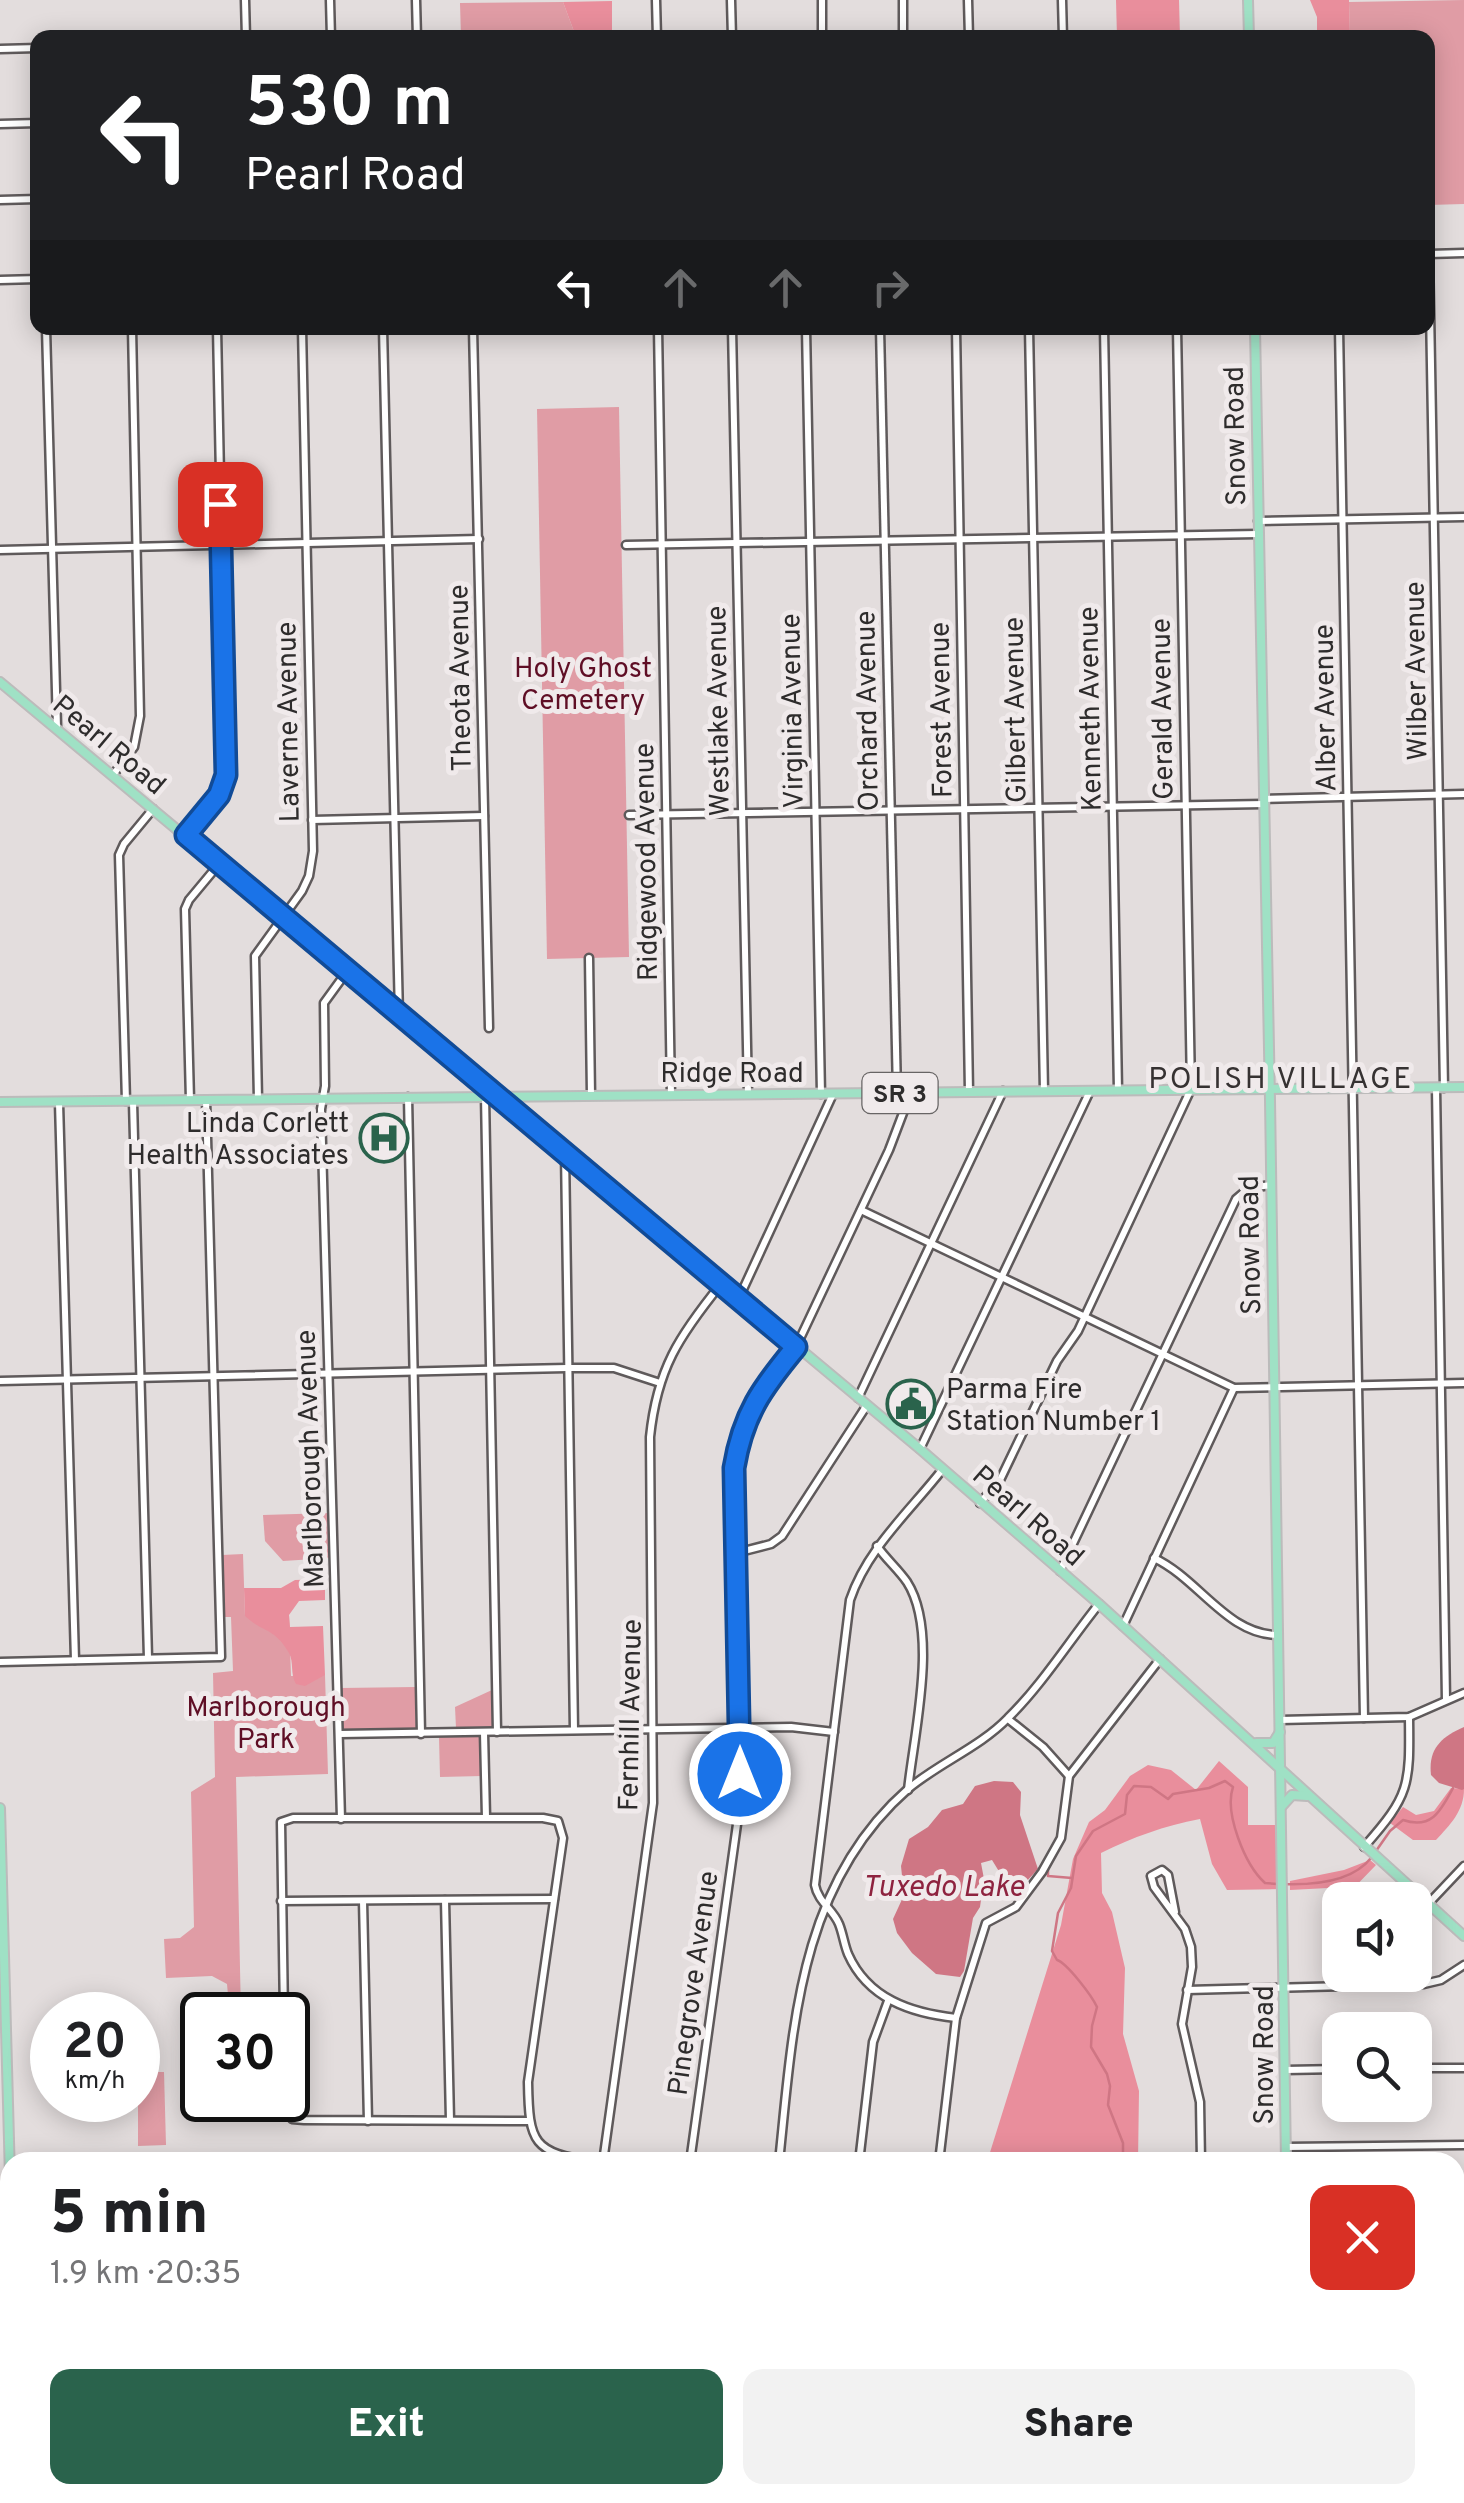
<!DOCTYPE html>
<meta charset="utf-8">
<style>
:root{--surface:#fff;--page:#f2f2f2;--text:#202124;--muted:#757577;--accent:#2a634c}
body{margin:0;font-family:Overpass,sans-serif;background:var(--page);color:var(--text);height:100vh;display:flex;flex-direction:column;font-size:38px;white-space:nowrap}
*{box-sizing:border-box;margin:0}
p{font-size:32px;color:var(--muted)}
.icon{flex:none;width:55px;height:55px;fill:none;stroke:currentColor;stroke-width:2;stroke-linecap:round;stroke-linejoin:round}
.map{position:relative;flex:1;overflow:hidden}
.panel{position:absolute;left:0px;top:2152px;width:1465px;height:352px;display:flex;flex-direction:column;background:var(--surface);border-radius:30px 30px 0 0;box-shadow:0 5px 25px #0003}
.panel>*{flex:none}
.top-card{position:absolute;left:30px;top:30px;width:1405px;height:305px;border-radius:20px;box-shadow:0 5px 25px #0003;background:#202124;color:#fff;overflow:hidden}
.tools{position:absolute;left:1322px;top:1882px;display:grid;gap:20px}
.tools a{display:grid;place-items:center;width:110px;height:110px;border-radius:20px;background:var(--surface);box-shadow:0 5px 25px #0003;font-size:50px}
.speed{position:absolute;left:30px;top:1992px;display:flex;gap:20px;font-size:50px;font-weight:700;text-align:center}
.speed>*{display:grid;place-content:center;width:130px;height:130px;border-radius:50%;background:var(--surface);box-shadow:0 5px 25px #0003;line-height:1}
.speed small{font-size:25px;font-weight:400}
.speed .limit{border:5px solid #111;border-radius:15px;background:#fff;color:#111}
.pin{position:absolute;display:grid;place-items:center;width:85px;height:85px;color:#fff;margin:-42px;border-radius:20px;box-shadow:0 5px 15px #0006}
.me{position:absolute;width:110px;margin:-55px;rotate:0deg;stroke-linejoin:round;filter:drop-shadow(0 0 8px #0008)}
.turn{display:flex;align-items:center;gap:35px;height:210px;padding:0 50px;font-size:45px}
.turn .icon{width:130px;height:130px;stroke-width:2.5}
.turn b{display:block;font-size:70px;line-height:85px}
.lanes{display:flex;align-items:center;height:95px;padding:0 50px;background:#0003;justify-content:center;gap:50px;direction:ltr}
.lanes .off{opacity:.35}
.round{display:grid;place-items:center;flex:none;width:105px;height:105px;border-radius:20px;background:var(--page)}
.head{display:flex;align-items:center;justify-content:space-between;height:170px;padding:0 50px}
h1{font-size:60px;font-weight:800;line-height:75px}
.primary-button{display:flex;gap:20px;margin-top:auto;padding:20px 50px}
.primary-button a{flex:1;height:115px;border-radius:20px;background:var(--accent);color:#fff;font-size:40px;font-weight:800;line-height:115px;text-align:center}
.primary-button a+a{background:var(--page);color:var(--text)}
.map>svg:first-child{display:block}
.green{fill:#e09ca5}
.forest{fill:#e98e9c}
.water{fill:#cf7684}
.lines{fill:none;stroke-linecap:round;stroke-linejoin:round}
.stream{stroke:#cf7684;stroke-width:2.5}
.minor-casing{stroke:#5f5a5b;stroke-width:11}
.major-casing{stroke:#bcbbbb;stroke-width:12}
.minor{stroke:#fff;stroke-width:6}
.major{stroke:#9fe1c5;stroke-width:8}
.route-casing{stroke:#114b97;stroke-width:25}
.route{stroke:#1a73e8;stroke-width:18}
.labels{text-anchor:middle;stroke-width:10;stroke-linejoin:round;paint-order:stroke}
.shield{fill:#f0eaeb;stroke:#686565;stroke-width:2.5}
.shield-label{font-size:25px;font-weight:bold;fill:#2e2c2c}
.street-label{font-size:28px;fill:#2e2c2c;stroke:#f0eaeb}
.park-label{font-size:28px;fill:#5f0e25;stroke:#f0eaeb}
.poi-label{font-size:28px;fill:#2e2c2c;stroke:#f0eaeb;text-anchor:end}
.neighbourhood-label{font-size:30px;letter-spacing:2.5px;fill:#363232;stroke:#f0eaeb}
.water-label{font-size:30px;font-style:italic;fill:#8e233f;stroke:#f0eaeb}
</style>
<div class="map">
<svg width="1464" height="2503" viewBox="0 0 1464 2503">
<rect width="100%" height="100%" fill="#e3dddd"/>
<!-- green -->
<g class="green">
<polygon points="1464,0 1464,204 1428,205 1428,38 1350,37 1349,2"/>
<polygon points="563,2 576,37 461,37 460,3"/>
<polygon points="619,407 629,957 547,959 537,409"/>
<polygon points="329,1513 330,1558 283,1561 265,1541 263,1515"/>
<polygon points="243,1554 245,1616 289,1615 291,1676 325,1675 328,1774 236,1777 241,2015 207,2015 207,2010 228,1995 227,1984 212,1976 166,1978 164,1939 180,1938 194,1927 191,1792 215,1777 213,1673 233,1671 231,1617 224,1617 222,1555"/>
<polygon points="415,1687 416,1730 342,1731 341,1688"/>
<polygon points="492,1690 493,1729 456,1728 455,1707"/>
<polygon points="481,1736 482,1776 440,1777 439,1737"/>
<polygon points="138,2072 164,2072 166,2145 138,2146"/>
<polygon points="25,2495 943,2495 942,2503 25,2503"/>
</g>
<!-- forest -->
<g class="forest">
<polygon points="1116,0 1179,0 1180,37 1117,37"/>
<polygon points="1310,0 1349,0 1350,37 1317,37 1317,17"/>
<polygon points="612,1 612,37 576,37 563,2"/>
<path d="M325 1579V1600L299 1601 289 1615 290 1627 323 1626 325 1675 305 1686 296 1684C290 1674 294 1662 289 1653 274 1627 263 1633 245 1616L244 1588H281L295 1580Z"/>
<path d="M1219 1761 1248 1787V1825H1279L1280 1889 1227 1890 1212 1864 1200 1819C1164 1826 1133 1837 1101 1853L1102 1893 1112 1912 1125 1968 1123 2034 1139 2091 1138 2162H987L1061 1925 1073 1859 1089 1822 1105 1810 1130 1776 1148 1765 1171 1770 1196 1790Z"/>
<path d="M1451 1788 1464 1789C1464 1811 1450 1825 1436 1840H1413L1390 1823 1403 1807 1416 1815 1434 1811Z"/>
<polygon points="1370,1860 1376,1865 1346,1896 1349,1900 1340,1900 1340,1927 1334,1927 1334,1894 1328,1888 1290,1890 1290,1881 1344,1870"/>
<polygon points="76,2495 404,2495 419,2501 62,2503"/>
<polygon points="522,2495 932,2495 931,2503 521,2503"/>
</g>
<!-- water -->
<g class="water">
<path d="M1464 1727V1789L1462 1790 1439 1783 1431 1775C1428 1749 1441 1737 1464 1727Z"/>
<polygon points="994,1781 1013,1782 1021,1792 1020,1815 1038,1869 1025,1883 1026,1887 1011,1891 992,1860 981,1863 984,1879 980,1907 973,1918 964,1971 960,1977 936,1974 912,1953 897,1933 893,1919 904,1895 901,1866 909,1839 928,1827 942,1810 963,1804 975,1786"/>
</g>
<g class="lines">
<!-- stream -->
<g class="stream">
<path d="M1376 1851 1390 1831 1403 1820C1432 1830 1441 1810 1453 1788"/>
<polyline points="1048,1869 1048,1876 1072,1878"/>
<path d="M1123 2162V2143L1108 2105 1110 2086 1107 2074 1091 2047 1092 2026 1097 2007C1092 1996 1067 1963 1057 1960L1052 1951 1058 1913 1071 1888 1076 1856 1093 1831 1125 1814 1127 1795 1134 1786 1151 1787 1168 1799 1173 1794 1209 1788 1225 1781 1233 1787C1224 1813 1245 1865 1265 1883 1299 1886 1349 1886 1371 1858"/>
<polyline points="157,2495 164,2495"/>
<polyline points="171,2495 191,2503"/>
<polyline points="311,2495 324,2503"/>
<polyline points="749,2495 762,2503"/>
<polyline points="873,2495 880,2499 895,2497 899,2503"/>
<polyline points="104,2503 117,2495"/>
<polyline points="213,2503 233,2495"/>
<polyline points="524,2503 534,2495"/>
</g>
<!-- minor casing -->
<g class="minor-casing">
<g id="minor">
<polyline points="245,0 246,38"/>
<polyline points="330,0 331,38"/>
<polyline points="416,0 417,38"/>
<polyline points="656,0 657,38"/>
<polyline points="731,0 732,38"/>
<polyline points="822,0 822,38"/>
<polyline points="903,0 903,38"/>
<polyline points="968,0 969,38"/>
<polyline points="1062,0 1063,38"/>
<polyline points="0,49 38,48"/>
<polyline points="0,124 38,123"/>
<polyline points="0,200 38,199"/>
<polyline points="1429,254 1444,1088"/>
<polyline points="1429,254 1464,253"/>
<polyline points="0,280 38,279"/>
<polyline points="46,328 57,727"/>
<polyline points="383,328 399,1016"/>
<polyline points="473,328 489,1028"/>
<polyline points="658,328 671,1095"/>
<polyline points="732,328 748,1094"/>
<polyline points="806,328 821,1094"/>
<polyline points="880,328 897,1093"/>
<polyline points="956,328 969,1092"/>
<polyline points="1029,328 1044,1091"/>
<polyline points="1104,328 1118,1090"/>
<polyline points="1339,328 1364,1718"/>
<polyline points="1258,521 1464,517"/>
<polyline points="626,545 1258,534"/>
<polyline points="0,550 479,539"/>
<polyline points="113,775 134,747 140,716 132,328"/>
<polyline points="1264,799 1464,794"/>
<polyline points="629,815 1264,804"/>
<polyline points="312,820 484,816"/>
<polyline points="186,835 219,795 226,772 217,328"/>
<polyline points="589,958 591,1095"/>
<polyline points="1436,1088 1446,1700"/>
<polyline points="485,1096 497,1732"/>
<polyline points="408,1097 421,1734"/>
<polyline points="258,1099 255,956 302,891 309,876 313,851 302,328"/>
<polyline points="190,1100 185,909 189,900 219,864"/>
<polyline points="126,1101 119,855 124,844 153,809"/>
<polyline points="133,1102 148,1658"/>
<polyline points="59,1103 75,1660"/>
<polyline points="565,1153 574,1730"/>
<polyline points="861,1210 1234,1388 1464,1383"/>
<polyline points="739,1298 833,1094"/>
<polyline points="0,1381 567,1368 614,1368 660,1383"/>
<polyline points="858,1398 1003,1091"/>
<polyline points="920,1449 1090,1091"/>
<path d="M942 1470C909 1512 867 1549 850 1600L815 1885C818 1902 833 1909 839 1924 843 1934 844 1944 848 1954 868 1999 911 2013 956 2018"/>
<polyline points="980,1503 1000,1480 1057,1361 1078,1331 1191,1089 1177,328"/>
<path d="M877 1546C886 1559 898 1569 907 1582 939 1632 914 1733 908 1790"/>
<polyline points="736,1553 771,1544 782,1536 867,1405"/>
<path d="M1154 1558C1199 1579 1227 1635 1278 1635"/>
<polyline points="1060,1571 1236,1199 1249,1188 1271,1185"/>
<polyline points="1123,1626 1234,1388"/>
<polyline points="0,1662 221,1657 206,1100"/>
<polyline points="1008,1719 1043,1747 1069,1776"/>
<polyline points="1280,1720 1409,1717 1464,1693"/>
<polyline points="484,1733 486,1817"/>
<polyline points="340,1734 791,1727 834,1732"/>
<polyline points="341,1819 321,1109 325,1086 324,1003 348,970"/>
<path d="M1364 1847C1410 1795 1410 1786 1409 1717"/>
<polyline points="445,1900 450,2120"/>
<polyline points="281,1901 554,1899"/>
<polyline points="363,1901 368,2121"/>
<polyline points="1429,1903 1464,1866"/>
<polyline points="1175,1912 1168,1875 1162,1870 1151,1876 1154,1887 1185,1929 1191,1947 1192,1967 1182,2024 1200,2102 1201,2162"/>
<polyline points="1187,1990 1424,1984 1441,1980 1464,1965"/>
<path d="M284 2015 281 1822 293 1818H543L558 1821 563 1838 528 2082C529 2144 533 2152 594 2162"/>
<polyline points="1415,2068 1464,2068"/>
<polyline points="1285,2070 1340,2069"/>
<polyline points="286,2100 286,2109 292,2119 304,2120 529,2121"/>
<polyline points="1286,2147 1464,2145"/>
<path d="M603 2162 653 1803 650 1437C657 1369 679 1336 721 1284"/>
<polyline points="690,2162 739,1810 735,1469 744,1423 766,1383 796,1347 889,1150 911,1092"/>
<path d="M779 2162C793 2029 798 1885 908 1789 939 1763 980 1747 1008 1718 1041 1686 1070 1640 1099 1604"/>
<polyline points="859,2162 873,2042 888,2001"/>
<polyline points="939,2162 956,2018 986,1923 1016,1907 1042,1872 1061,1838 1069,1776 1160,1659"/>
<polyline points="1455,2222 1464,2221"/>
<polyline points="1455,2307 1464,2307"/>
<polyline points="1455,2401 1464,2401"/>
<polyline points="984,2495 987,2503"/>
<polyline points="43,2503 55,2495"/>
<polyline points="919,2503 921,2495"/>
<polyline points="1065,2503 1161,2495"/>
</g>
</g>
<!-- major casing -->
<g class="major-casing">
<g id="major">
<polyline points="1248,0 1249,38"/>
<polyline points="1255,328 1270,1100 1286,2162"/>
<polyline points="0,682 920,1449 1099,1604 1464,1936"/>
<polyline points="0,1102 1464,1087"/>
<polyline points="1256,1743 1273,1743 1280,1732"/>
<polyline points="1282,1806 1292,1795 1307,1796"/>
<polyline points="0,1808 10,2177"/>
<polyline points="18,2495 18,2503"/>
<polyline points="1289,2495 1289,2503"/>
</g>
</g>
<!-- minor -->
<use href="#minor" class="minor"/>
<!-- major -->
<use href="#major" class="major"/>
</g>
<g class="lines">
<!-- route casing -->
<g class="route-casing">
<path id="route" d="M220 504 226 775 219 795 186 835 796 1347C762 1388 743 1414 734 1468L740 1774"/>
</g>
<!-- route -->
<use href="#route" class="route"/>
</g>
<!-- icons -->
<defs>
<g id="hospital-ring" transform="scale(2.5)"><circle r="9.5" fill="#f0eaeb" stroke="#2a634c" stroke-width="1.5"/><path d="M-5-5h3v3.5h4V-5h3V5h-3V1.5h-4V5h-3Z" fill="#2a634c"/></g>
<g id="civic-ring" transform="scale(2.5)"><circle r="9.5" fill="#f0eaeb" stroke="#2a634c" stroke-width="1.5"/><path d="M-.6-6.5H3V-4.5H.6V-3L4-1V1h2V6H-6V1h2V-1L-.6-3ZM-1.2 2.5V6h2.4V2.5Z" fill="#2a634c"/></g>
</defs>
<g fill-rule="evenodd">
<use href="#hospital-ring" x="384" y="1138"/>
<use href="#civic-ring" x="911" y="1404"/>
</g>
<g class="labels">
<!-- shield labels -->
<rect class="shield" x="862.5" y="1073" width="75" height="40" rx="8"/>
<g class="shield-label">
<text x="900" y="1102">SR 3</text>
</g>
<!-- street labels -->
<g class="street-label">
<text transform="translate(1234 436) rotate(-91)" y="10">Snow Road</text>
<text transform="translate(1415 671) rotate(-91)" y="10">Wilber Avenue</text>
<text transform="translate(459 678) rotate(-91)" y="10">Theota Avenue</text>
<text transform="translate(1324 708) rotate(-91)" y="10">Alber Avenue</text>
<text transform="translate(1089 709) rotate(-91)" y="10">Kenneth Avenue</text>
<text transform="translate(1161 709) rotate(-91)" y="10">Gerald Avenue</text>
<text transform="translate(940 710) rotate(-91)" y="10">Forest Avenue</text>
<text transform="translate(1014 710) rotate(-91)" y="10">Gilbert Avenue</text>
<text transform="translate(717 711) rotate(-91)" y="10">Westlake Avenue</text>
<text transform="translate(791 711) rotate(-91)" y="10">Virginia Avenue</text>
<text transform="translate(866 711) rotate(-91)" y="10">Orchard Avenue</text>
<text transform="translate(287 722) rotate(-91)" y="10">Laverne Avenue</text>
<text transform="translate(110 744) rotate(40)" y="10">Pearl Road</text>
<text transform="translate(645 862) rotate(-91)" y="10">Ridgewood Avenue</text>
<text x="732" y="1082">Ridge Road</text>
<text transform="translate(1249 1245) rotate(-91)" y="10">Snow Road</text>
<text transform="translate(309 1459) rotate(-92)" y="10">Marlborough Avenue</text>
<text transform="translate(1029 1515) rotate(41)" y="10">Pearl Road</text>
<text transform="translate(629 1715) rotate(-89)" y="10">Fernhill Avenue</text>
<text transform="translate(692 1983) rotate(-82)" y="10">Pinegrove Avenue</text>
<text transform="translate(1263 2055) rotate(-90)" y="10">Snow Road</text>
</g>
<!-- park labels -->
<g class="park-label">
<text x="583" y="677">Holy Ghost<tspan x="583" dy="32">Cemetery</tspan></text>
<text x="266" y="1716">Marlborough<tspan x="266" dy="32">Park</tspan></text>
</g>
<!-- poi labels -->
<g class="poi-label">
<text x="349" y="1132">Linda Corlett<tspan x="349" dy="32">Health Associates</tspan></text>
<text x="946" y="1398" text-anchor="start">Parma Fire<tspan x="946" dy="32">Station Number 1</tspan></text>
</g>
<!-- neighbourhood labels -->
<g class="neighbourhood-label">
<text x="1281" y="1088">POLISH VILLAGE</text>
</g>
<!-- water labels -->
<g class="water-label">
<text x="943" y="1896">Tuxedo Lake</text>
</g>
</g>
</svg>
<div class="tools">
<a><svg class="icon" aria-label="sound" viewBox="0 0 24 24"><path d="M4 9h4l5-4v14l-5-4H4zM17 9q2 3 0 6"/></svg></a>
<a><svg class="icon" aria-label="search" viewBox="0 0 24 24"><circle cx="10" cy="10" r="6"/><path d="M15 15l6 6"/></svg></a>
</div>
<div class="speed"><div>20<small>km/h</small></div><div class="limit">30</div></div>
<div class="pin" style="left:220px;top:504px;background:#d93025"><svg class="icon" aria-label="arrive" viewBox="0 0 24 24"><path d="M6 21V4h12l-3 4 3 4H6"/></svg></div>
<svg class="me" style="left:740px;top:1774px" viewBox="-20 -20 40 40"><circle r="17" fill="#1a73e8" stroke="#fff" stroke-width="3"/><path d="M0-11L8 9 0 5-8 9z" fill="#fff"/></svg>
<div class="top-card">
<div class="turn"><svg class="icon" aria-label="left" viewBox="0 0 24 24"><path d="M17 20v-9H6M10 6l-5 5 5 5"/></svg><div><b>530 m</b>Pearl Road</div></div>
<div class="lanes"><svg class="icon" aria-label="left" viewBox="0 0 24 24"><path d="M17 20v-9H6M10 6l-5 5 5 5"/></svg><svg class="icon off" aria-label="ahead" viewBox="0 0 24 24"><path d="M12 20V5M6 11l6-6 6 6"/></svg><svg class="icon off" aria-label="ahead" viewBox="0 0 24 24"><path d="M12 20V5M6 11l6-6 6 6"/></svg><svg class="icon off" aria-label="right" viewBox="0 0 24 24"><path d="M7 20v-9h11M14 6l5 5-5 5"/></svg></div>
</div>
<section class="panel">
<div class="head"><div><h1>5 min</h1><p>1.9 km · 20:35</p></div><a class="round" style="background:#d93025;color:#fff"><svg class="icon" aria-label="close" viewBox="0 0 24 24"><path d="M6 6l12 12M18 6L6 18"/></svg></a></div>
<div class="primary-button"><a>Exit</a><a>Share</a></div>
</section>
</div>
